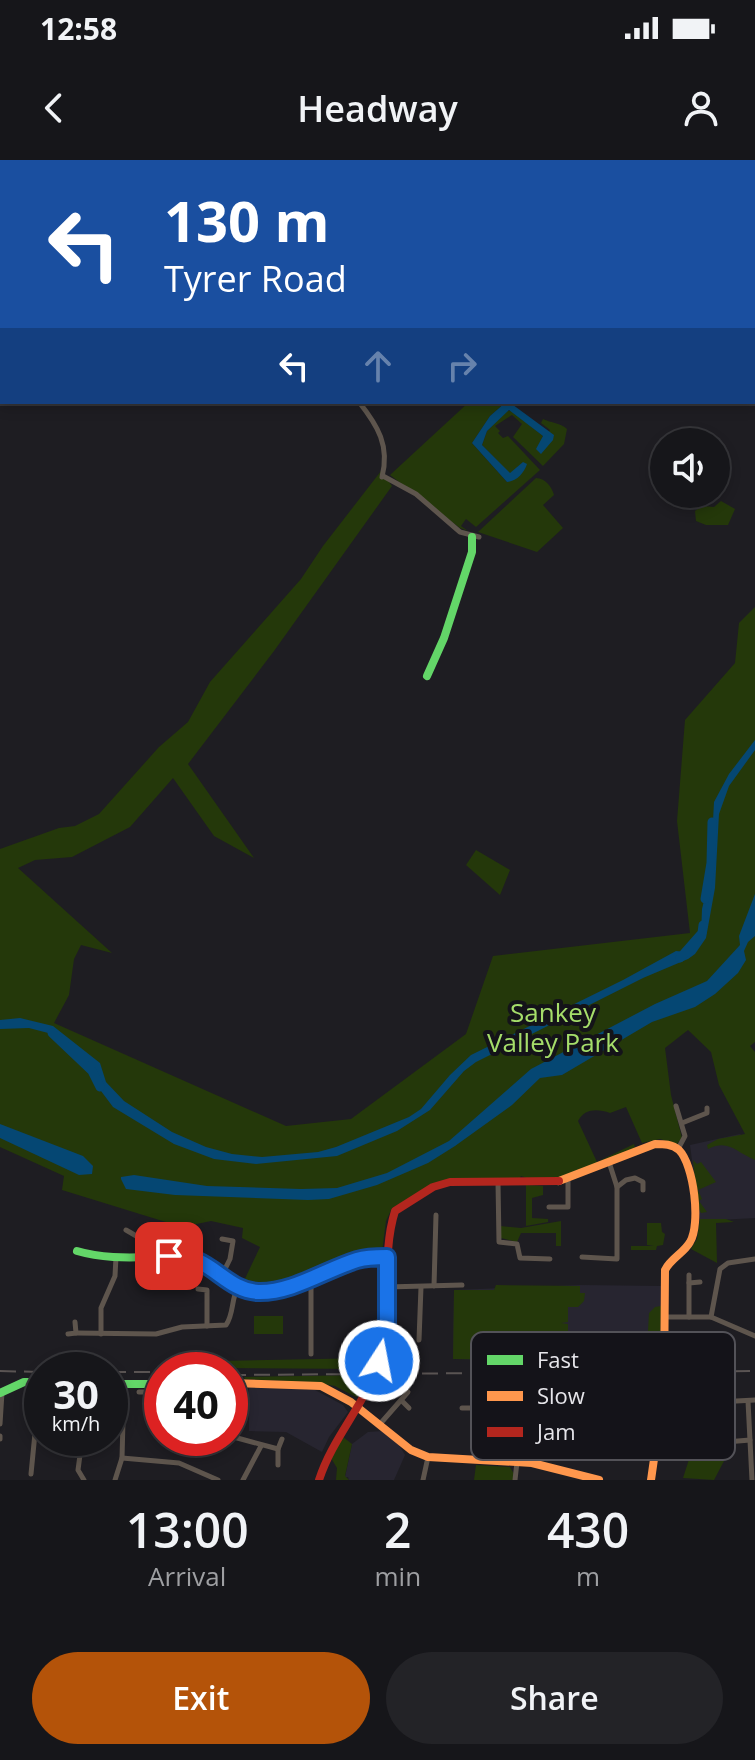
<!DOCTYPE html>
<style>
:root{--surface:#16161a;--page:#232327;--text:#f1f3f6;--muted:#9e9fa2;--line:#353539;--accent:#b45309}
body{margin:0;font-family:"Open Sans",sans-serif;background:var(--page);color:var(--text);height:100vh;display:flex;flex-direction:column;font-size:30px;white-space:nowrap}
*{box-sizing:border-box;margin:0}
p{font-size:26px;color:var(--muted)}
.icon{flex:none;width:44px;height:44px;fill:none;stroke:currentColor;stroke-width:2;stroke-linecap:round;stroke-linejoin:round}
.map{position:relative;height:1320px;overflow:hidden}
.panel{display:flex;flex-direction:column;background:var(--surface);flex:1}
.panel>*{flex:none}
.top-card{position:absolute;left:0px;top:0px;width:756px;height:244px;box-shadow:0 4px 12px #0003,0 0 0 2px var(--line);background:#1a4fa0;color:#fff;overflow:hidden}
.buttons{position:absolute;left:650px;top:268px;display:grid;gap:16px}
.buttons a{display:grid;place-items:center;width:80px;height:80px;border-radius:50%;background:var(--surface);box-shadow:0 4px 12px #0003,0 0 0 2px var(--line);font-size:40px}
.speed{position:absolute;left:24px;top:1192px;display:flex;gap:16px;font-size:40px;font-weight:700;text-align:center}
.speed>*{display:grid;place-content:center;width:104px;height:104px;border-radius:50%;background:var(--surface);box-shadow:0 4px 12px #0003,0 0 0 2px var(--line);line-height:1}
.speed small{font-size:20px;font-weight:400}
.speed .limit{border:12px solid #d22;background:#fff;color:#111}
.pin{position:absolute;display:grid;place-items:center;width:68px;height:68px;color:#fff;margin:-34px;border-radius:16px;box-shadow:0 4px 12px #0006}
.me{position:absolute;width:88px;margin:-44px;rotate:11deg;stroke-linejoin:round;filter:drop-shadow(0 0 6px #0008)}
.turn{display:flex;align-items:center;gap:28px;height:168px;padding:0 32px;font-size:36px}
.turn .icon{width:104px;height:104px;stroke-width:2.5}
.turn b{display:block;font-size:56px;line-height:68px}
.lanes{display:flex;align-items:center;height:76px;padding:0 32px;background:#0003;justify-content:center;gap:40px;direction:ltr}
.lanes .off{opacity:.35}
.eta{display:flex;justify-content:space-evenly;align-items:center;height:136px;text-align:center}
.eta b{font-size:48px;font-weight:600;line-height:56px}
.action{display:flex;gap:16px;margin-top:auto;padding:16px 32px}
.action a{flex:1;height:92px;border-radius:48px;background:var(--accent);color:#fff;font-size:32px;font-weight:600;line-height:92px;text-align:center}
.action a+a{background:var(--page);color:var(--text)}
.status{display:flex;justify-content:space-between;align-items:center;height:56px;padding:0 40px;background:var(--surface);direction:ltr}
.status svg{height:22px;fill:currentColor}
header{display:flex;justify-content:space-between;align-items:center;height:104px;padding:0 32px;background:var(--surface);font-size:36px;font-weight:600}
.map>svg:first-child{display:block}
.built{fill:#272530}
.green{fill:#24380a}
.water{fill:#054773}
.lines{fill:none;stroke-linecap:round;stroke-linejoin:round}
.river{stroke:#054773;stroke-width:9}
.street{stroke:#5e554d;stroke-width:5}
.fast{stroke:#63d668;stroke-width:8}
.slow{stroke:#ff974d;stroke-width:8}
.jam{stroke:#b3261e;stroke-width:8}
.rail{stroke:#5a5453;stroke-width:2;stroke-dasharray:16 8;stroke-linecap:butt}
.route-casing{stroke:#114b97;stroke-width:20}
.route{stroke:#1a73e8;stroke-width:14}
.labels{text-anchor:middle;stroke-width:8;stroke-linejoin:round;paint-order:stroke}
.park-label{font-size:26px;fill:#a5dd6a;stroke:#141319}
.key{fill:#141319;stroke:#535258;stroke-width:2}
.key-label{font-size:22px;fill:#e6e5ea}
</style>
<div class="status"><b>12:58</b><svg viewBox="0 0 49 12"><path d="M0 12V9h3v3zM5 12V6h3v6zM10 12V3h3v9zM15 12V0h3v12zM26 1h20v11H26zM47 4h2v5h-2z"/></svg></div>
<header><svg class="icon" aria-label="back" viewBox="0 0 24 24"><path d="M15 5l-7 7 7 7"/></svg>Headway<svg class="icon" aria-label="person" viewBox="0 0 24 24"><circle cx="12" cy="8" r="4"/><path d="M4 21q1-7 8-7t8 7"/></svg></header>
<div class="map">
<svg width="755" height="1320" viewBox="0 0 755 1320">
<rect width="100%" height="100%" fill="#1e1d22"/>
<!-- built -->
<g class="built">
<polygon points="740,974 755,990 755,1058 700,1061 690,985"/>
<polygon points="580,1125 661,1126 660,1200 630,1202 453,1199 454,1130"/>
<polygon points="249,1226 315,1230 343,1245 348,1252 329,1277 322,1292 286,1272 249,1271"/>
<polygon points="383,1271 399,1285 405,1295 394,1320 349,1320 348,1317 345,1317 352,1284 368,1272"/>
</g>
<!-- green -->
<g class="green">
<path d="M469 242H506L490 256 472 283 507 322 523 302 510 314 482 285 487 271 506 251H512L543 276 537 289 550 270 541 263 543 259C551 263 561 263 567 269L564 284 543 306 513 277 522 264 512 255 495 266 500 271 498 273 503 278 508 276 540 310 476 367 466 359 461 366 468 371 460 368 390 315Z"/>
<path d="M381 311 392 326 274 491 188 604 254 698 214 676 173 618 130 667 72 697 35 700 18 708 112 793 81 785 74 799 69 835 54 863 286 966 351 959 466 874 493 796 690 773 677 661 685 560 735 503 739 463 755 447V882L750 886 755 892V1000C735 992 729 979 708 989L707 985 718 979 745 974 719 925 711 892 688 870 665 888 671 935 682 978 677 984 660 979 642 983 626 947 610 953C598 949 585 948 578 961L597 1002 634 984 635 988C602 1002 556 1031 521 1016L520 1018 441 1021 392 1048 386 1061 382 1092C375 1094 370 1093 363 1094 323 1101 285 1141 242 1125L260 1087 242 1078 243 1068 211 1061 182 1067 62 1030 64 1016 0 987V689L59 668 75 666 99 654 159 587 188 562 210 522 301 419 323 386Z"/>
<path d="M536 318C545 318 552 327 554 335L543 345 563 368 537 392 478 372Z"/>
<polygon points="721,341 735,349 728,365 706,365 696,361 695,351 702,346 714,347"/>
<polygon points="476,690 510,710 500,735 466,705"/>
<polygon points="693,1000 697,1004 701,1002 716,1022 698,1030 702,1039 699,1041 707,1052 701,1053 698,1047"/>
<polygon points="526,1025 543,1026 543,1035 532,1038 532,1058 548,1059 548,1062 526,1066"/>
<polygon points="700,1059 726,1059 734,1062 716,1063 717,1103 691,1089 697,1079"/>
<polygon points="561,1061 561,1086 556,1086 556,1073 521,1073 517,1082 501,1078 500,1066 521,1068"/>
<polygon points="647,1063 661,1063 662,1072 665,1074 663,1085 657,1086 656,1090 631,1090 631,1086 654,1086 647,1085"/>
<polygon points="496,1125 580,1126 580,1133 585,1133 584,1141 578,1147 568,1147 568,1162 561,1163 568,1164 568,1174 578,1174 578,1184 594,1184 595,1192 614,1192 615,1199 630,1197 630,1202 453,1199 454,1130 494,1130"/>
<polygon points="661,1146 660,1200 633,1202 633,1199 653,1199 655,1171 648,1171 649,1153 655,1147"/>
<rect x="254" y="1156" width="29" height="18"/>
<polygon points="371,1181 380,1181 375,1197 370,1197 375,1199 371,1209 220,1208 221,1201 370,1198"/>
<polygon points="369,1215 362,1233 356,1237 335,1226 313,1222 245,1219 244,1217"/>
<polygon points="343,1277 352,1284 345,1316 349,1320 336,1320 337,1308 331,1298"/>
<polygon points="692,1290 724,1301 714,1320 683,1318"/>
<polygon points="476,1305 510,1307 514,1314 513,1320 474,1320"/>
</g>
<!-- water -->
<g class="water">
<path d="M506 242H509L554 275 553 280 541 294 536 289 543 276 509 250 487 271 482 285 510 313 523 302 527 304C524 313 517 321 507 322L472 283 490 256Z"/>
<polygon points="755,580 755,590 729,626 719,654 715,728 706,778 695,794 688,799 643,818 476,902 464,911 430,950 397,971 337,996 256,1004 214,999 174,984 113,947 98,927 93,909 52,874 29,868 0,869 0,860 20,858 53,866 100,903 106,922 124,941 172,972 206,987 232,994 262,997 318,992 336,987 409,957 421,949 450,915 471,895 623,820 676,791 687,792 701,774 702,749 710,716 714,642 729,614"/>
<polygon points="755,734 755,776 748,782 744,791 746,800 738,813 715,834 695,847 652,862 562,915 540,918 512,945 455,986 428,1003 377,1025 329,1039 308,1040 175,1035 126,1029 121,1019 121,1017 134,1015 207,1026 301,1029 337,1028 387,1013 449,981 531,909 655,844 707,821 740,785 739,776"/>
<polygon points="0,964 83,996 93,1006 92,1014 79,1015 0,978"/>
</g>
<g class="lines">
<!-- river -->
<g class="river">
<polyline points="705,739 711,703 712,662"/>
<polyline points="680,798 702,773 703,765"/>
<polyline points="52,873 92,911 100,927"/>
</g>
<!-- street -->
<g class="street">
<polyline points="159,0 159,2"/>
<polyline points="248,0 249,2"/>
<path d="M359 242C378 266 390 286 382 317"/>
<polyline points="383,316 416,334 460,372 479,377"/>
<polyline points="676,946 685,976 678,989"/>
<polyline points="682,963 707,953 707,948"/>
<polyline points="498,1022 499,1082 517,1084 520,1098 550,1099"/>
<polyline points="617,1027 626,1020 635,1018 643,1022 643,1030"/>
<polyline points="549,1047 568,1047 568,1020"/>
<polyline points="126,1070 138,1077 139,1096"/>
<polyline points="222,1079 233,1081 230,1099 222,1115"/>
<polyline points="582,1097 617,1099 617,1027 609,1002"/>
<polyline points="689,1115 689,1157"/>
<polyline points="689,1123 700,1122"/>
<polyline points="434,1126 436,1055"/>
<path d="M156 1127C169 1121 169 1109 169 1096"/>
<polyline points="387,1127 462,1125"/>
<polyline points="198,1129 207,1130 207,1166"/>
<polyline points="665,1157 711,1157 755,1176"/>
<polyline points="711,1157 720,1109 728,1103 755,1099"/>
<path d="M76 1173 156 1174 182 1167 226 1165C234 1154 231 1139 238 1127"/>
<polyline points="68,1174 76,1173 75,1162"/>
<polyline points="101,1174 101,1148 115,1116 116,1097"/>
<polyline points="419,1180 421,1127"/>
<polyline points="311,1194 311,1119"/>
<polyline points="139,1232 162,1232"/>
<polyline points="401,1240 409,1248"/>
<polyline points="748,1241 752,1320"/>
<polyline points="662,1245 755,1240"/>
<polyline points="462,1248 661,1248"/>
<polyline points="0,1264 2,1232"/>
<polyline points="380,1264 408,1232"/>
<polyline points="0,1276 0,1279"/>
<polyline points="230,1276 278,1289"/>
<polyline points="78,1278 80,1295 78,1310 84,1320"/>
<polyline points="714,1283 750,1280"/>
<polyline points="62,1286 77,1284"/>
<polyline points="122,1298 179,1303 218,1320"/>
<polyline points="532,1303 535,1249"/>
<polyline points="278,1305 278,1289 282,1279"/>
<polyline points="31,1314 40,1222"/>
<polyline points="115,1320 122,1298 124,1224"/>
<polyline points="243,1320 261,1286"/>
<polyline points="423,1320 428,1297"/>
<polyline points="515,1320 517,1302"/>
</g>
<!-- fast -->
<g class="fast">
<polyline points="17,0 22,2"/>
<polyline points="427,516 444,478 472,392 472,377"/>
<path d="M77 1091C101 1098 125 1098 150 1097 162 1096 175 1094 187 1096 216 1102 232 1134 263 1132 306 1130 344 1102 387 1097"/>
<polyline points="110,1224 162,1224"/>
<polyline points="0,1233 24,1222 42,1222"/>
</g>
<!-- slow -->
<g class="slow">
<path d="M559 1021 655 984C664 984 672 984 679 990 694 1005 701 1064 690 1082 684 1093 671 1098 665 1110L664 1229 651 1320"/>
<polyline points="230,1223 321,1226 351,1242 411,1290 428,1297 532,1303 599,1320"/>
</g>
<!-- jam -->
<g class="jam">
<polyline points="375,2 378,0"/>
<path d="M319 1320C333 1276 367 1243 380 1198 394 1150 380 1099 395 1051L433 1027 450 1022 559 1021"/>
</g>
<!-- rail -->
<g class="rail">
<polyline points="0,1211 42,1212"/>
<polyline points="110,1212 162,1212"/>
<polyline points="230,1215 755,1211"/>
</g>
</g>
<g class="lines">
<!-- route casing -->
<g class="route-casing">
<path id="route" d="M169 1096C211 1093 223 1130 258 1132 292 1133 325 1110 357 1100 367 1097 377 1097 387 1097V1166L379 1201"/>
</g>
<!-- route -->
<use href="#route" class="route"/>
</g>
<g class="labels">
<!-- park labels -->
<g class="park-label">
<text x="553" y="862">Sankey<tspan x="553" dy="30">Valley Park</tspan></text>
</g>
</g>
<!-- legend -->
<rect x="471" y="1172" width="264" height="128" rx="12" class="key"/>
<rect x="487" y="1195" width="36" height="10" fill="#63d668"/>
<rect x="487" y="1231" width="36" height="10" fill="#ff974d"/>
<rect x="487" y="1267" width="36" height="10" fill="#b3261e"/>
<g class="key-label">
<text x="537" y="1208">Fast</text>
<text x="537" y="1244">Slow</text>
<text x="537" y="1280">Jam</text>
</g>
</svg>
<div class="buttons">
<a><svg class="icon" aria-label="sound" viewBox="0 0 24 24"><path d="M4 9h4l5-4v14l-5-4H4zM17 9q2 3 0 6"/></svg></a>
</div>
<div class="speed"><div>30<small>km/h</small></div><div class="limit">40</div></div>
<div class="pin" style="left:169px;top:1096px;background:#d93025"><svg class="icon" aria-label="arrive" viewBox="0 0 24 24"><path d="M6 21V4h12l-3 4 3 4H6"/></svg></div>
<svg class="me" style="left:379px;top:1201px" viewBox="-20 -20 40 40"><circle r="17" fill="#1a73e8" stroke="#fff" stroke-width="3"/><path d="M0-11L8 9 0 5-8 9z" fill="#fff"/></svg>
<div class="top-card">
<div class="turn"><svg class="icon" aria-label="left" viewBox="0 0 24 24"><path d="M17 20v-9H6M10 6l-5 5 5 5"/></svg><div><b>130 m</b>Tyrer Road</div></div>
<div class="lanes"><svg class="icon" aria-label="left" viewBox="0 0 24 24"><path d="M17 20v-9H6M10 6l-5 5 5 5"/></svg><svg class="icon off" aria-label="ahead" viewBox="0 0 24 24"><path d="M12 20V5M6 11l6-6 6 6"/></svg><svg class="icon off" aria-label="right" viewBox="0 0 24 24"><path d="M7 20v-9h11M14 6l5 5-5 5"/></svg></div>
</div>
</div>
<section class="panel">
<div class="eta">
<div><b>13:00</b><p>Arrival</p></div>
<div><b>2</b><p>min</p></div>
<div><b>430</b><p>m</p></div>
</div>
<div class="action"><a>Exit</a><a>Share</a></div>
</section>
